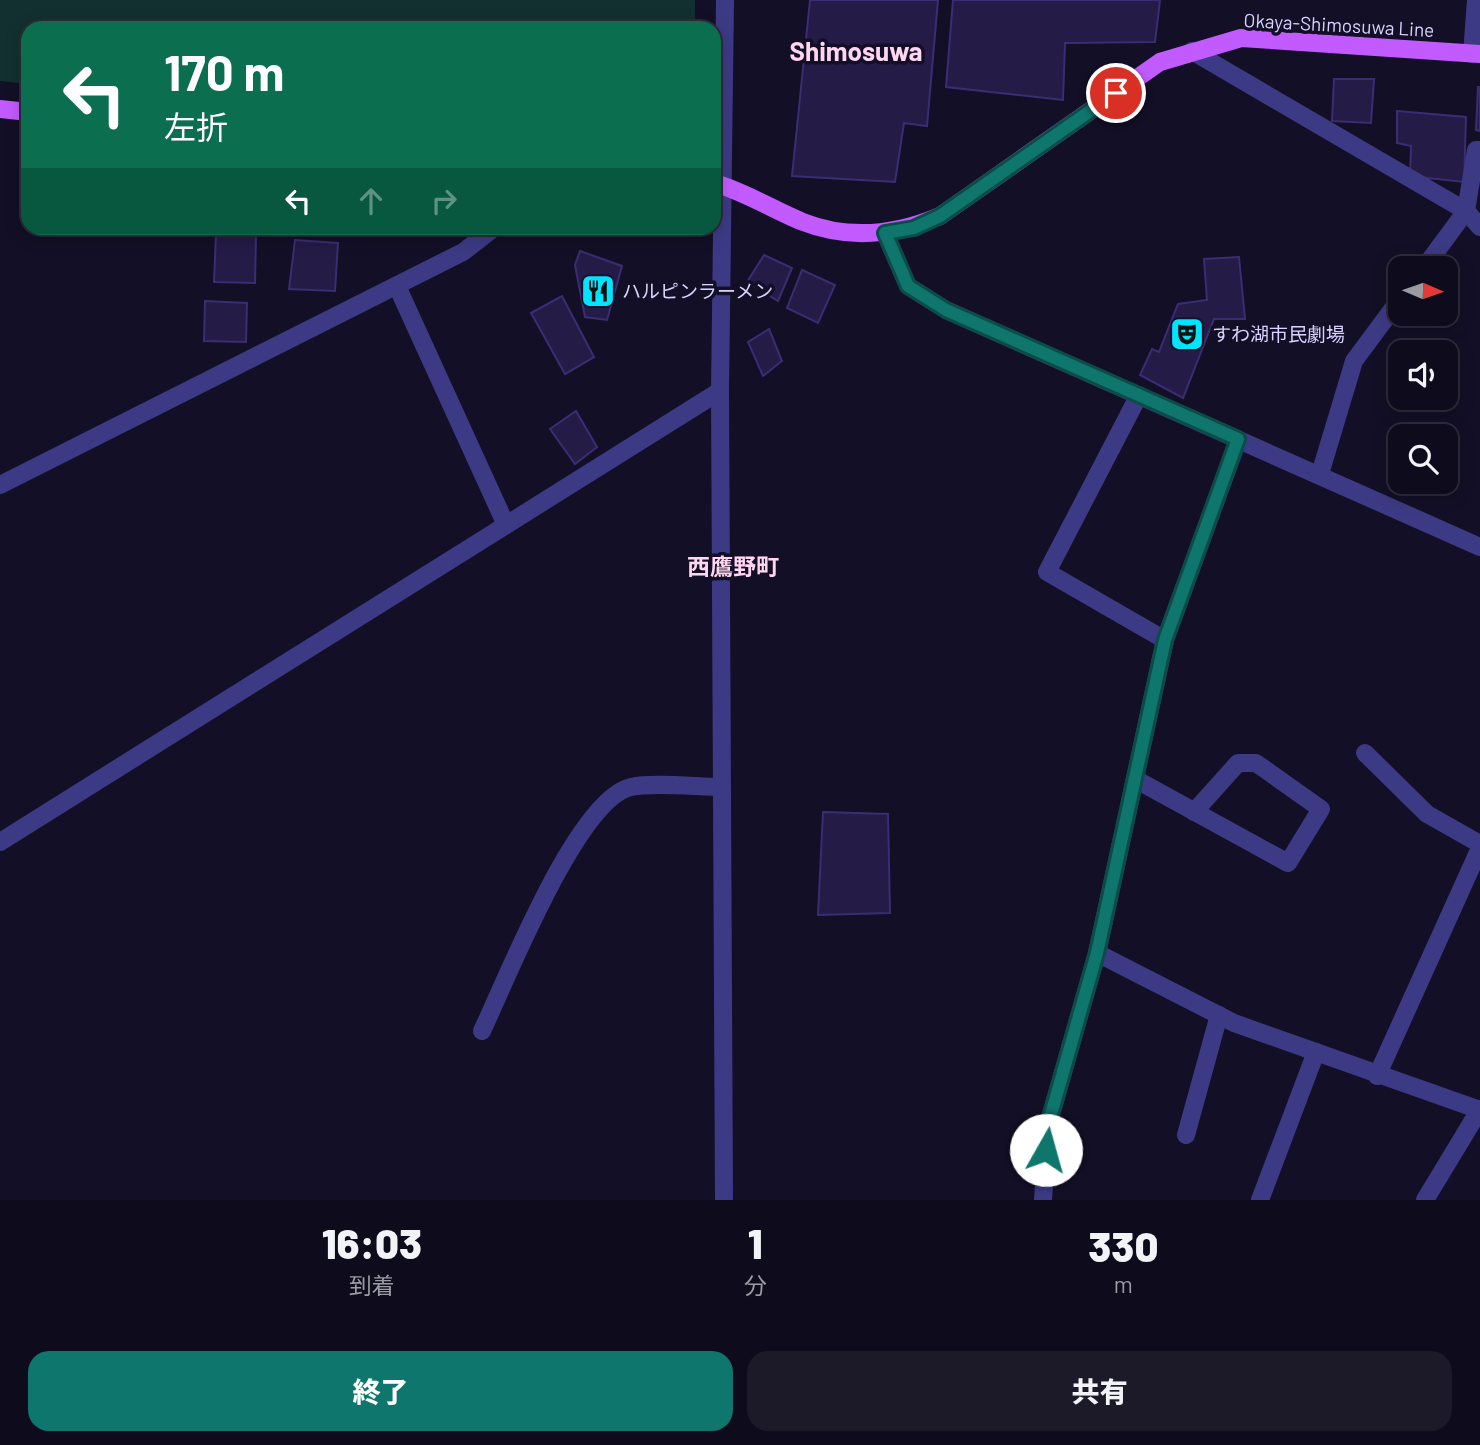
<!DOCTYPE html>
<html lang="ja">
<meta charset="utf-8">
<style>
:root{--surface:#0e0b1c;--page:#1c1929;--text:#f1f3f6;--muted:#9b9ba3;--line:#2e2b3b;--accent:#0f766e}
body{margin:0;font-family:Barlow,"Noto Sans JP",sans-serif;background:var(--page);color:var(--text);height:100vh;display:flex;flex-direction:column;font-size:26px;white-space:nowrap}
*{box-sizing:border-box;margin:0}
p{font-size:23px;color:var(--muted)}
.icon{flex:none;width:38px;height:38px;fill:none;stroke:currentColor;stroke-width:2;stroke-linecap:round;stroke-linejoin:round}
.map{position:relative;height:1200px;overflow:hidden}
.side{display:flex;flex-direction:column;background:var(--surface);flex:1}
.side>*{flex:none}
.hud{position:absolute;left:21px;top:21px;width:700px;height:214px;border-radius:21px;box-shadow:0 4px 18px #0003,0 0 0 2px var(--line);background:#0b6e4f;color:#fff;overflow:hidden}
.needle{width:46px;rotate:92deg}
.buttons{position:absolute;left:1388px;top:256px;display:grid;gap:14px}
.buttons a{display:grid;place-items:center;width:70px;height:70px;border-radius:14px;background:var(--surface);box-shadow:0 4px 18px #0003,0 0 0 2px var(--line);font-size:35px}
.pin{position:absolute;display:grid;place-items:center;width:60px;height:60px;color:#fff;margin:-30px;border:4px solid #fff;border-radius:50%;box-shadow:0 2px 7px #0007}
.me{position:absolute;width:77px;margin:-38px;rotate:7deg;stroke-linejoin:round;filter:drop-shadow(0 0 5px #0008)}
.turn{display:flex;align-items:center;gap:24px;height:147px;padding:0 28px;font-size:32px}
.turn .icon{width:91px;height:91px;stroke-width:2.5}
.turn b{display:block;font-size:49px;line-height:60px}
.lanes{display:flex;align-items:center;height:66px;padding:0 28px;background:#0003;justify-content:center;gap:35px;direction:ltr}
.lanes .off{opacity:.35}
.eta{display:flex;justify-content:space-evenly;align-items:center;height:119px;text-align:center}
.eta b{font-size:42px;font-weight:800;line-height:49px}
.button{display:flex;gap:14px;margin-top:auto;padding:14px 28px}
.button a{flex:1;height:80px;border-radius:21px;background:var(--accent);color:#fff;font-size:28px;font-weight:800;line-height:80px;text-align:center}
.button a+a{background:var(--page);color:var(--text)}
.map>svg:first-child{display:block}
.green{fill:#12302f}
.building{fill:#241b47;stroke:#3b2d73;stroke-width:2}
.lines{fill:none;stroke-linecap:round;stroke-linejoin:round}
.minor{stroke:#3d3a85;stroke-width:18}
.major{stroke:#c25bff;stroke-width:18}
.route-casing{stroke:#0a4d48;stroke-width:18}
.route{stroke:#0f766e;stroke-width:12}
.labels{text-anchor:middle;stroke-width:7;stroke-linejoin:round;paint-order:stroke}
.street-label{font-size:19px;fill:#d9d4ff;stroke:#130f26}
.poi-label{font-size:19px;fill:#d9d4ff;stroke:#130f26;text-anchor:start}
.quarter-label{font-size:23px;font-weight:bold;fill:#ffd6f0;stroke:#130f26}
.district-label{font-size:26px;font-weight:bold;fill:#ffd6f0;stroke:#130f26}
</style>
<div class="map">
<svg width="1480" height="1200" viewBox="0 0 1480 1200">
<rect width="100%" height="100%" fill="#130f26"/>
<!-- green -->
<polygon class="green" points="0,0 695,0 695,28 28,28 28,84 0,81"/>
<!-- building -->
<g class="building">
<polygon points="810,0 938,0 927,126 904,123 895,182 792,176"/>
<polygon points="953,0 1160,0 1155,42 1065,43 1063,100 946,87"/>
<polygon points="1334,79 1374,79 1371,123 1332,121"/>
<polygon points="1478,87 1480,87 1480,131 1476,130"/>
<polygon points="1397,111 1466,117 1464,182 1410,176 1411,146 1397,143"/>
<polygon points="327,228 380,228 379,232 327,229"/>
<polygon points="216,234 256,235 255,283 214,282"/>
<polygon points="295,240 338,243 335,291 289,289"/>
<polygon points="580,251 622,266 607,320 585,317 575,265"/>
<polygon points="764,255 792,268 778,301 747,282"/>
<polygon points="1239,257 1245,319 1214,319 1183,398 1140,375 1152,349 1159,352 1178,304 1207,300 1204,259"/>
<polygon points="802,270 835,285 818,323 787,308"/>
<polygon points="562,296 594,357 565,374 531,313"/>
<polygon points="205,301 247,303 246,342 204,341"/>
<polygon points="769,329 782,361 763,376 748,342"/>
<polygon points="576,411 597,447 575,464 550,429"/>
<polygon points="823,812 888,814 890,913 818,915"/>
</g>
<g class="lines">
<!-- minor -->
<g class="minor">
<polyline points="1192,51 1466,211 1480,227"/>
<polyline points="1472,54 1476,0"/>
<polyline points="885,233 908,286 946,310 1480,547"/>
<polyline points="1424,268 1466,211 1476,150 1480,150"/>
<polyline points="397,286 506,525"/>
<polyline points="1139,395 1047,572 1165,640"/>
<polyline points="1320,474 1354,361 1400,299"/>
<polyline points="0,485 463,252 494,228"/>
<polyline points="1365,753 1427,814 1480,844"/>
<polyline points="1135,779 1288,863 1321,809 1256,763 1238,763 1194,812"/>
<polyline points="0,842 720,391"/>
<polyline points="1097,953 1234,1023 1480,1110"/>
<path d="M482 1031C506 981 577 799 631 787 653 782 698 787 722 787"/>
<polyline points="1377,1076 1480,848"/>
<polyline points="1186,1135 1219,1015"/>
<polyline points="724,1200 720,391 725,0"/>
<polyline points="1043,1200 1048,1125 1097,953 1165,640 1238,440"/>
<polyline points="1260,1200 1316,1052"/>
<polyline points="1425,1200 1480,1109"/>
</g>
<!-- major -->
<g class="major">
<polyline points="0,109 28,112"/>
<path d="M714 183C746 192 773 210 803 222 849 240 895 235 940 216L1160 62 1241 38 1480 54"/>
</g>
</g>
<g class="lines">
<!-- route casing -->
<g class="route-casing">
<polyline id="route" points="1046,1150 1048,1125 1097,953 1165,640 1238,439 946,310 908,286 885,233 914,228 940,216 1116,93"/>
</g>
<!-- route -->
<use href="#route" class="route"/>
</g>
<!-- icons -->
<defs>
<g id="restaurant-square" transform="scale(1.75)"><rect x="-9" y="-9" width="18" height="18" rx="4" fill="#00e5ff" stroke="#130f26"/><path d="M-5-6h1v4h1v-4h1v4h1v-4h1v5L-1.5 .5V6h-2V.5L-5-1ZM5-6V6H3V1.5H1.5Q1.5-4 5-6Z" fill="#111"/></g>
<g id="theatre-square" transform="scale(1.75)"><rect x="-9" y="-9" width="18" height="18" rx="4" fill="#00e5ff" stroke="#130f26"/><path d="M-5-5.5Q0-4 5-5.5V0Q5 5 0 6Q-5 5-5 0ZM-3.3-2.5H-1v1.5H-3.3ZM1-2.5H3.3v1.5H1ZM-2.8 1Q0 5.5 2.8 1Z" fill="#111"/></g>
</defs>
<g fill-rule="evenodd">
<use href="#restaurant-square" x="598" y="291"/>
<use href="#theatre-square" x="1187" y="334"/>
</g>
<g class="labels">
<!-- street labels -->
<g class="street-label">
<text transform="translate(1339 25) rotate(3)" y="7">Okaya-Shimosuwa Line</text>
</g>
<!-- poi labels -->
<g class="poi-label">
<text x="622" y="298">ハルピンラーメン</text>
<text x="1212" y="341">すわ湖市民劇場</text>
</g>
<!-- quarter labels -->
<g class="quarter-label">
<text x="733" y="575">西鷹野町</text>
</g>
<!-- district labels -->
<g class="district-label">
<text x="856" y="61">Shimosuwa</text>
</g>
</g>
</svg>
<div class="buttons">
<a><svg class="needle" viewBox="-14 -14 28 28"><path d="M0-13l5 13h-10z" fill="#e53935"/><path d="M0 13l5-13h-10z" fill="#9b9ba3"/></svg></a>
<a><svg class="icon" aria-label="sound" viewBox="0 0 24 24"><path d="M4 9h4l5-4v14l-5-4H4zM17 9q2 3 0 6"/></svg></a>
<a><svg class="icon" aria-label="search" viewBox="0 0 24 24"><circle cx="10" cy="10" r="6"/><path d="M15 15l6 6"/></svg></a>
</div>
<div class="pin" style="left:1116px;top:93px;background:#d93025"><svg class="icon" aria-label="arrive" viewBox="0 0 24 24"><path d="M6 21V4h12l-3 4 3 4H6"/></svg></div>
<svg class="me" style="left:1046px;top:1150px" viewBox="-20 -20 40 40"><circle r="19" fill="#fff"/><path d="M0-13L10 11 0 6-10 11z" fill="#0f766e"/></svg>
<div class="hud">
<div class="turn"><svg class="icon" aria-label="left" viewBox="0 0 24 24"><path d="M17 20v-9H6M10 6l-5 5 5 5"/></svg><div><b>170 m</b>左折</div></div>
<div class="lanes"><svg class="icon" aria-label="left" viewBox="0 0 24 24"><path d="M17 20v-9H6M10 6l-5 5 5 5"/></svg><svg class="icon off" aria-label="ahead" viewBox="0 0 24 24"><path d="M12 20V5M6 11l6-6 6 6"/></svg><svg class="icon off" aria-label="right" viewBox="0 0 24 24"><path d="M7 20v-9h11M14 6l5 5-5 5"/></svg></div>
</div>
</div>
<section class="side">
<div class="eta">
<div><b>16:03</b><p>到着</p></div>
<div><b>1</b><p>分</p></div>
<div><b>330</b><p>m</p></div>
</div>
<div class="button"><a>終了</a><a>共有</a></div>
</section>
